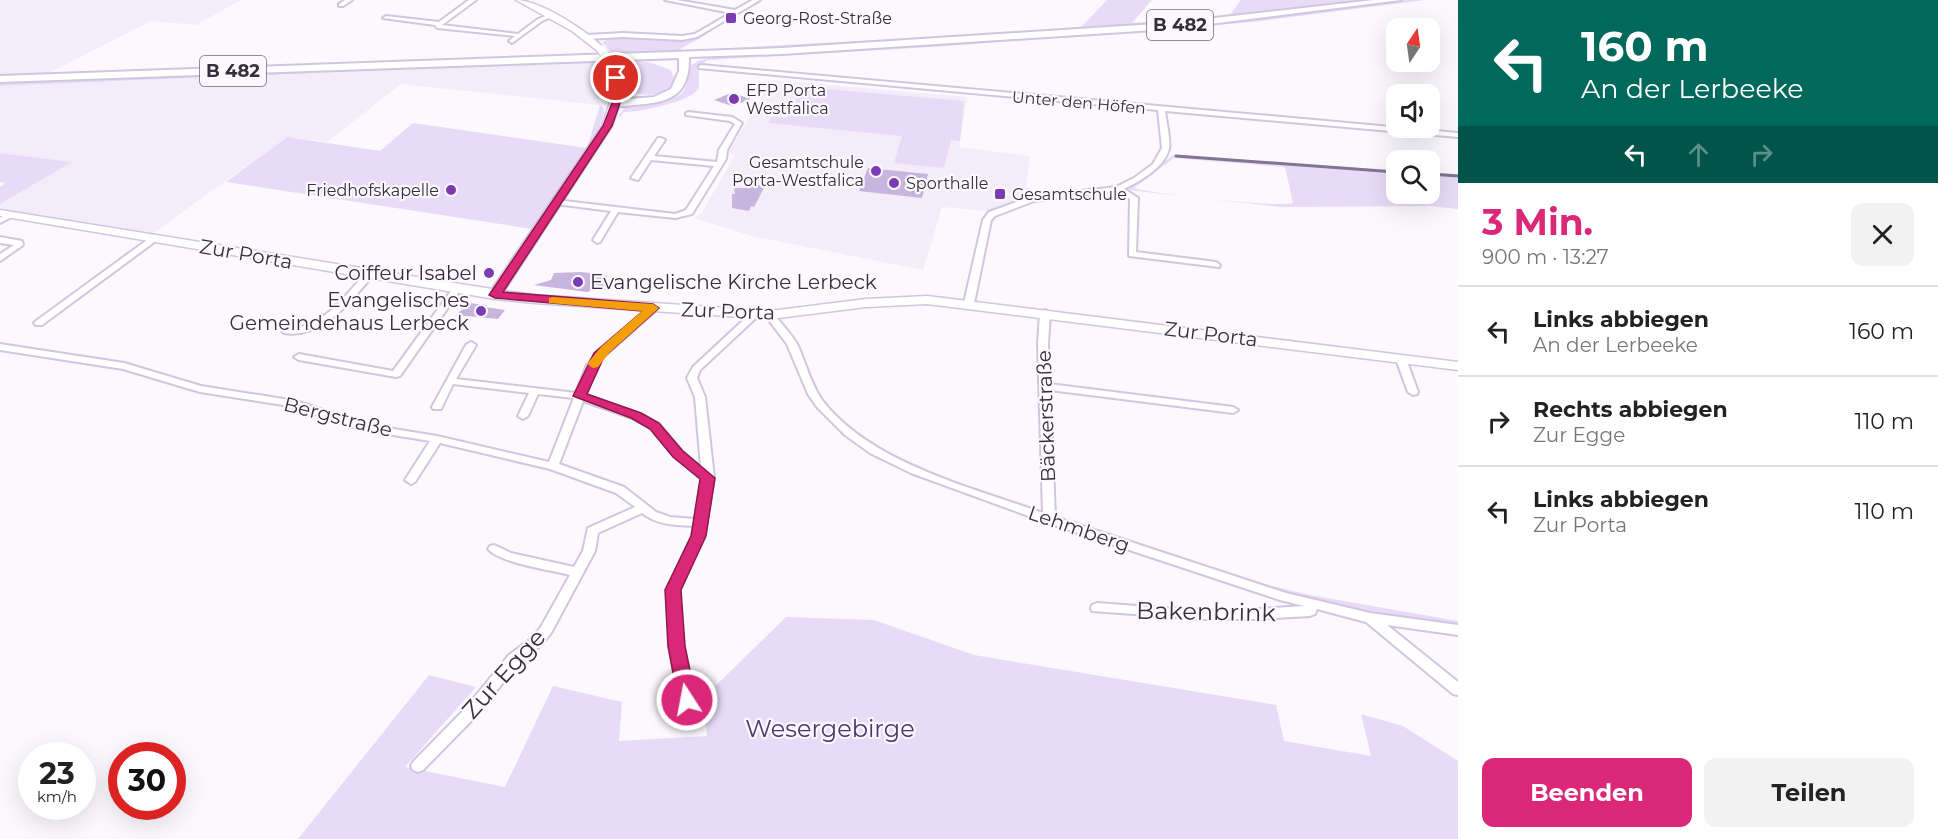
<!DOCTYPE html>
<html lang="de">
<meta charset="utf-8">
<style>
:root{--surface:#fff;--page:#f2f2f2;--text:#222;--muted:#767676;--line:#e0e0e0;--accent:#db2777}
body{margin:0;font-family:Montserrat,sans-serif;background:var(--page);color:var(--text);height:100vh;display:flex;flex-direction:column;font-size:22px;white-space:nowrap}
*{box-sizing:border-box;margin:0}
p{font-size:20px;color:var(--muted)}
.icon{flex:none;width:33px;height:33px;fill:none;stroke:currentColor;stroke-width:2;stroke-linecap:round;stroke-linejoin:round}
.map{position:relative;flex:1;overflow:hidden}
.drawer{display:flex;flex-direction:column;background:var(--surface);width:480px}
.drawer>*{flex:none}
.banner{background:#00695c;color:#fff;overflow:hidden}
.needle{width:39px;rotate:13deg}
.tools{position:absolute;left:1386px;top:18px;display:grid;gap:12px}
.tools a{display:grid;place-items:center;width:54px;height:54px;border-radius:12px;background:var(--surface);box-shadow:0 6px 24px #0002;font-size:30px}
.speed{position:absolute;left:18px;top:742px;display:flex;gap:12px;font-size:30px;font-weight:700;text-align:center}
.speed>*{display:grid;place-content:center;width:78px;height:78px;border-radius:50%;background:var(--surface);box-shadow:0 6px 24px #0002;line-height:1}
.speed small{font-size:15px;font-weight:400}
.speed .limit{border:9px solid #d22;background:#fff;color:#111}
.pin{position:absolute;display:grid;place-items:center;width:51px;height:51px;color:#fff;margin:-26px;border:3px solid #fff;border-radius:50%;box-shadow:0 2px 6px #0007}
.me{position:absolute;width:66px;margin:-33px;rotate:349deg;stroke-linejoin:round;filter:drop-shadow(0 0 4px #0008)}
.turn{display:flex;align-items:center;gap:21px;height:126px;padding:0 24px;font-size:27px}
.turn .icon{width:78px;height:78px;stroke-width:2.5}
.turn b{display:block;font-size:42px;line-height:51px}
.lanes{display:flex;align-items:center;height:57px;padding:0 24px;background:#0003;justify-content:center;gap:30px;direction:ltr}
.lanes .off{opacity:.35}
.round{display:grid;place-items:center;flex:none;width:63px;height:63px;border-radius:12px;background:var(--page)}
.overview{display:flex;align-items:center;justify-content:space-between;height:102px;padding:0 24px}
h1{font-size:36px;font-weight:700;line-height:45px;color:var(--accent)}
.cta{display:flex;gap:12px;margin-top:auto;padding:12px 24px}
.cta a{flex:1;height:69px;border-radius:12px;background:var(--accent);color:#fff;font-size:24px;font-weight:700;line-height:69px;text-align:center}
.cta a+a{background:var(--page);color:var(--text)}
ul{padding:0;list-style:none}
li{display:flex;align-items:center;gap:18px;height:90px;padding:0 24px;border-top:2px solid var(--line)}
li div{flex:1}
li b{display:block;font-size:22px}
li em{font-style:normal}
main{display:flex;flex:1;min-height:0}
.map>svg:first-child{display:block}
.built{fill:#f3edfa}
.green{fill:#e8dbf8;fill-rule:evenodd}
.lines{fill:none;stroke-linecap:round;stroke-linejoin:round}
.stream{stroke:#837493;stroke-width:3}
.building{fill:#c8b5de}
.street-casing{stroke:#d1c6df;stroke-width:4}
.secondary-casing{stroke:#d1c6df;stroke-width:3}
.primary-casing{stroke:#d1c6df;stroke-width:4}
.street{fill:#fff;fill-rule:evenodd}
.secondary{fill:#fff;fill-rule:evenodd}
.primary{fill:#fff;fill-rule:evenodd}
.secondary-bridge-casing{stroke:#d1c6df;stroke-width:10;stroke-linecap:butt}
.secondary-bridge{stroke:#fff;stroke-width:9}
.route{fill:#db2777;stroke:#8e194d;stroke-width:1.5}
.slow{fill:#f59e0b}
.poi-dot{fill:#7c3cb1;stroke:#fbf8fe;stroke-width:2}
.labels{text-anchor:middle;stroke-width:4.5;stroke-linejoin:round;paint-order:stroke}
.far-poi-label{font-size:16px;fill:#342f39;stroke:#fbf8fe;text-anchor:start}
.far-street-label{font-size:16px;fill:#342f39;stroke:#fbf8fe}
.shield{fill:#fbf8fe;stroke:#706b74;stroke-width:1.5}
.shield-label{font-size:18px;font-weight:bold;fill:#342f39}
.street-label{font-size:20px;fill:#342f39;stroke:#fbf8fe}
.poi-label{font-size:20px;fill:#342f39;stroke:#fbf8fe;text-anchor:end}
.near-street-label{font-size:24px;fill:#342f39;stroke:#fbf8fe}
.near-park-label{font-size:24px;fill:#50366a;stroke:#fbf8fe}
</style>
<main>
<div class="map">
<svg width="1458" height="839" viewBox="0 0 1458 839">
<rect width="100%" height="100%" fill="#fbf8fe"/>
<!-- built -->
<g class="built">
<polygon points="0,0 241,0 196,25 151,21 45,75 0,76"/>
<polygon points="590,62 600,105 401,84 327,142 287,137 152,234 0,210 0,204 71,162 0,153 0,86"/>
<polygon points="772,80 967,97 959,147 1030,156 1026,187 1045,196 997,212 942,207 923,270 752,236 694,218 701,214 735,155 728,153"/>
</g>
<!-- green -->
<g class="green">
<path d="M1107 0H1152L1132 23 1229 16 1241 0H1425L1253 22 948 46 707 60 704 63 716 67 987 92 986 95 699 70V88C691 102 640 112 624 112L620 117 618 116 625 108C642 102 680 106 686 86 689 80 686 74 688 67L698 61 713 57 709 51 613 54 602 42 616 36 664 38 707 34 677 51 1039 31 1081 27Z"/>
<polygon points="597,54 51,75 54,73"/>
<path d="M633 61 648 62 671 70 675 81C665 98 647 96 630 92L621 65 622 62Z"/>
<polygon points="590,62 602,62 608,92 598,96"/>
<polygon points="526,64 0,86 0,83"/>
<polygon points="803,87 964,101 960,141 951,140 944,168 894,163 902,136 768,123 772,117 787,118"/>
<path d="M600 105 604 109C604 137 550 203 532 229L226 182 287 137 380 151 413 123 587 148Z"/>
<polygon points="0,153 72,162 0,204 0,187 6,183 0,182"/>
<path d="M1173 155 1396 171V194H1430V172L1458 174V209L1430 206 1281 207 1128 190ZM1174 158 1285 167 1293 203C1279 208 1153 194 1134 188Z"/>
<polygon points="1272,586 1310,595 1458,621 1458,631 1273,594"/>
<polygon points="786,617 874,620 974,655 1276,705 1284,741 1371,756 1361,714 1403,726 1458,761 1458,839 298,839 429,675 476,687 405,767 505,787 553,686 622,702 619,741 707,736 702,699"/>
</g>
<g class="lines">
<!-- stream -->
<g class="stream">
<polyline points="1176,156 1396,172"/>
<polyline points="1430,174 1458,176"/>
</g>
</g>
<!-- building -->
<g class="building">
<polygon points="731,93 736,94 751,99 732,106 714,100"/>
<polygon points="868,168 928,174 922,198 859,191"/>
<polygon points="745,185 762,185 761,188 764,188 754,207 751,206 749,211 732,208 732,194 735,194 734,188 746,188"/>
<polygon points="582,272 608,276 600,283 608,286 587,292 534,285 551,280 554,273"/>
<polygon points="469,303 487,305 485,307 505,310 498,319 456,315"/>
</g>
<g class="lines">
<!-- street casing -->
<g class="street-casing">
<g id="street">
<polygon points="345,0 352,0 343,6 339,6 339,4"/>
<polygon points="469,0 476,0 442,25 518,34 538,19 551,14 554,16 542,21 512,43 509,41 515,36 437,28 435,25 383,18 386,16 439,22"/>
<polygon points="665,0 677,0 735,10 753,0 760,0 697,37 682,40 623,37 587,39 584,37 587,35 623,33 682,36 695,34 731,13"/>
<path d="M701 65 1458 133V137L1165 111C1166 120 1171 141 1169 149 1164 168 1140 181 1124 189L1138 198 1136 252 1216 262 1220 265 1219 267 1129 256 1130 199 1117 191 1034 201 995 216 991 220 974 303 969 306 964 303 983 220 989 212 1030 197 1116 187 1134 178 1153 164 1162 148 1158 110 699 68V66Z"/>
<polygon points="688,112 732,117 742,123 727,150 726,159 692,214 675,218 618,212 600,242 597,243 593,240 611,211 556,204 552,202 556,200 675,214 686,210 714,166 651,160 638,180 631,178 658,138 661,138 665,140 654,156 717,162 719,150 735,124 730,121 686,115 686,113"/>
<polygon points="8,213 14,213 15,215 0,223 0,218"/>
<polygon points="154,235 158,238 157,240 42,325 36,325 34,323 36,321"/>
<polygon points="0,237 22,241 23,245 0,261 0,254 14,245 0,243"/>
<path d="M369 272 373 275 372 277C349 302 323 339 284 333L282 331 284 329C292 327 300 328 308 325 332 315 349 291 366 273Z"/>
<polygon points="457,286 461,289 400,376 396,377 299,360 294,357 299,354 393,371 454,287"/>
<path d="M653 305 656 306 658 308 656 310 602 358 597 365 586 395 640 414 659 424 682 452 701 467 695 397 687 378 693 367 751 313H757L759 315 700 370 697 378 705 397 714 478 704 536 679 590 683 646 694 700 692 704 687 705 682 704 680 700 669 646 667 590 692 536 694 526C675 525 657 525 642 513L598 533 595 551 551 633 542 644 519 663 475 717 423 770 418 772 413 770 411 766 413 762 465 709 509 655 532 638 541 627 570 575C550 570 500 563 488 549L490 546 494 545 511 553 574 567 583 551 588 528 635 507 616 493 550 469 440 443 415 482 411 484 405 480 430 441 363 430 290 406 200 392 123 369 0 350V344L124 363 201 386 296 401 369 425 437 436 549 462 574 398 538 394 528 416 523 419 518 416 529 393 453 384 441 409H433L432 407 466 345 471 342 476 345 456 379 576 393 587 365 596 354 650 306ZM583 401 632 418 651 428 674 456 702 479 695 519 670 517 656 512 624 487 559 464Z"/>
<path d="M1045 310 1050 313 1048 344 1049 384 1233 407 1238 410 1233 413 1050 390 1055 517 1286 593 1370 613 1458 625V635L1387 625 1458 682V695L1453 694 1366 622 1317 609 1315 614 1310 616 1255 619H1203L1092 611 1091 608 1092 605 1097 603 1177 609 1229 611 1304 606 1280 600 1045 522 911 473 870 453 845 435 817 407 808 394 787 344 765 315 767 313H773C781 324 792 334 798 346 806 364 811 384 822 400 870 463 971 487 1043 513L1038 344 1040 313Z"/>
<polygon points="1401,356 1406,359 1418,392 1417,394 1413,395 1408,392 1396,359"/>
</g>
</g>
<!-- secondary casing -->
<g class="secondary-casing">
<g id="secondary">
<path d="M516 0C540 0 589 32 606 50L599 52 572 31Z"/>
<polygon points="612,62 616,65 622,97 612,126 504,291 535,295 770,311 866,299 927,296 1458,362 1458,370 927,304 866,307 770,319 535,303 495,299 0,216 0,210 492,289 602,126 612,97 608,65"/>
</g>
</g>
<!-- primary casing -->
<g class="primary-casing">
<path id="primary" d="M1374 0H1401L1170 29 782 54 689 57C690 97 668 103 633 105 625 106 617 108 611 103L616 100 654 97 671 89 679 71V58L0 82V76L782 48 1170 23Z"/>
</g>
<!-- street -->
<use href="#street" class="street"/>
<!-- secondary -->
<use href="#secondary" class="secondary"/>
<!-- primary -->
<use href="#primary" class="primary"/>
<!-- secondary-bridge casing -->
<g class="secondary-bridge-casing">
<polyline id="secondary-bridge" points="602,50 612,65"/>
</g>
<!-- secondary-bridge -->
<use href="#secondary-bridge" class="secondary-bridge"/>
</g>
<!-- route -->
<polygon class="route" points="616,76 620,78 620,103 612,126 503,292 653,304 659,308 604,357 587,394 641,413 659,423 683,451 715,478 706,536 681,590 685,646 696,700 694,705 681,705 678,700 668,646 665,590 691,536 700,479 673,457 650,429 631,418 573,396 594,353 643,311 495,298 489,295 603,126 612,103 612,78"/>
<!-- slow -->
<polygon class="slow" points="553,297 653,304 659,308 610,352 598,367 593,368 587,364 601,347 642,311 549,303 549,298"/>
<!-- markers -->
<g class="poi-dot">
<rect x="725" y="12" width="12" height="12" rx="3"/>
<circle cx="734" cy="99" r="6"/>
<circle cx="876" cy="171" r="6"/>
<circle cx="894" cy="183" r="6"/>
<circle cx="451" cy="190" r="6"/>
<rect x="994" y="188" width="12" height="12" rx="3"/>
<circle cx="489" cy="273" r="6"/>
<circle cx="578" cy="282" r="6"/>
<circle cx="481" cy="311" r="6"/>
</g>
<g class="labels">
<!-- far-poi labels -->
<g class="far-poi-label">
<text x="743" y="24">Georg-Rost-Straße</text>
<text x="746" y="96">EFP Porta<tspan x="746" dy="18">Westfalica</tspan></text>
<text x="864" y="168" text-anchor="end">Gesamtschule<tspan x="864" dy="18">Porta-Westfalica</tspan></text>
<text x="906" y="189">Sporthalle</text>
<text x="439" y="196" text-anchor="end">Friedhofskapelle</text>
<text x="1012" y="200">Gesamtschule</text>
</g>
<!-- far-street labels -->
<g class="far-street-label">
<text transform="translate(1079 102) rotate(5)" y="6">Unter den Höfen</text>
</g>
<!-- shield labels -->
<g class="shield">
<rect x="1147" y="10" width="66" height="30" rx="4.5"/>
<rect x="200" y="56" width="66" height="30" rx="4.5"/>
</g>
<g class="shield-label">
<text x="1180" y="31">B 482</text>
<text x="233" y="77">B 482</text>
</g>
<!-- street labels -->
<g class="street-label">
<text transform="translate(246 254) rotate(10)" y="7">Zur Porta</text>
<text transform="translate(728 311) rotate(2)" y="7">Zur Porta</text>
<text transform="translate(1211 334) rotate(7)" y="7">Zur Porta</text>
<text transform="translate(1046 416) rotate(-92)" y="7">Bäckerstraße</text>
<text transform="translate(338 417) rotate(14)" y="7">Bergstraße</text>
<text transform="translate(1079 529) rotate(19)" y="7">Lehmberg</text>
</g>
<!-- poi labels -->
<g class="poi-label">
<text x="477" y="280">Coiffeur Isabel</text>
<text x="590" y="289" text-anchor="start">Evangelische Kirche Lerbeck</text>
<text x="469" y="307">Evangelisches<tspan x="469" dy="23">Gemeindehaus Lerbeck</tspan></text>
</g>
<!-- near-street labels -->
<g class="near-street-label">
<text transform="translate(1206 612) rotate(1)" y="8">Bakenbrink</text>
<text transform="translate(504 674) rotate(-48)" y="8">Zur Egge</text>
</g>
<!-- near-park labels -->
<g class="near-park-label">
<text x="830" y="737">Wesergebirge</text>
</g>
</g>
</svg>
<div class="tools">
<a><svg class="needle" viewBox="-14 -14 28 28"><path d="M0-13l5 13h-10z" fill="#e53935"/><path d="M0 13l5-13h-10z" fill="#767676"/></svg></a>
<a><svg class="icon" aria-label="sound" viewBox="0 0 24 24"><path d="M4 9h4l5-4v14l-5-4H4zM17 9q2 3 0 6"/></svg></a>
<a><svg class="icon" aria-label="search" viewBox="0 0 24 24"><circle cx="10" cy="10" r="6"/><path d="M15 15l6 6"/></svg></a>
</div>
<div class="speed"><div>23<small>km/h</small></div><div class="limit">30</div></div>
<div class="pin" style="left:616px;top:78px;background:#d93025"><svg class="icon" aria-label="arrive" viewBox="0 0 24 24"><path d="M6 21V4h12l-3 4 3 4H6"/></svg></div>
<svg class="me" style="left:687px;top:700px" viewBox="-20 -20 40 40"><circle r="17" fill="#db2777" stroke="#fff" stroke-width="3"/><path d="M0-11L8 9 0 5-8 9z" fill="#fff"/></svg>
</div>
<section class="drawer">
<div class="banner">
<div class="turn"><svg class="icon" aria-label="left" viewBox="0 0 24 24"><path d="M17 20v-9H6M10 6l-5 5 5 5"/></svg><div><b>160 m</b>An der Lerbeeke</div></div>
<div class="lanes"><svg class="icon" aria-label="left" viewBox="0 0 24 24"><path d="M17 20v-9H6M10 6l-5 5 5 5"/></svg><svg class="icon off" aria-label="ahead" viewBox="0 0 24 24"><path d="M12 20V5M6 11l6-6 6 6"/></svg><svg class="icon off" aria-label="right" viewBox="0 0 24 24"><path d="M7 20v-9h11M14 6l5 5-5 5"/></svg></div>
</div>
<div class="overview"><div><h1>3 Min.</h1><p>900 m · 13:27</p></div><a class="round"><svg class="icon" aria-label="close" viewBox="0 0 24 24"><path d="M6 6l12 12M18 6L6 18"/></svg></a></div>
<ul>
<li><svg class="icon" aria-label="left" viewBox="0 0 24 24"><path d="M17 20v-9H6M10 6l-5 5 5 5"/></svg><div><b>Links abbiegen</b><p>An der Lerbeeke</p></div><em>160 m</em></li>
<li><svg class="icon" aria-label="right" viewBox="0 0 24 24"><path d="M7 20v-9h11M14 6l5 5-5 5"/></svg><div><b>Rechts abbiegen</b><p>Zur Egge</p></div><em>110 m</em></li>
<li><svg class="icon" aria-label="left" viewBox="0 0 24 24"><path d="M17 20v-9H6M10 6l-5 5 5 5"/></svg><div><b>Links abbiegen</b><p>Zur Porta</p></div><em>110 m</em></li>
</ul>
<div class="cta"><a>Beenden</a><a>Teilen</a></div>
</section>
</main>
